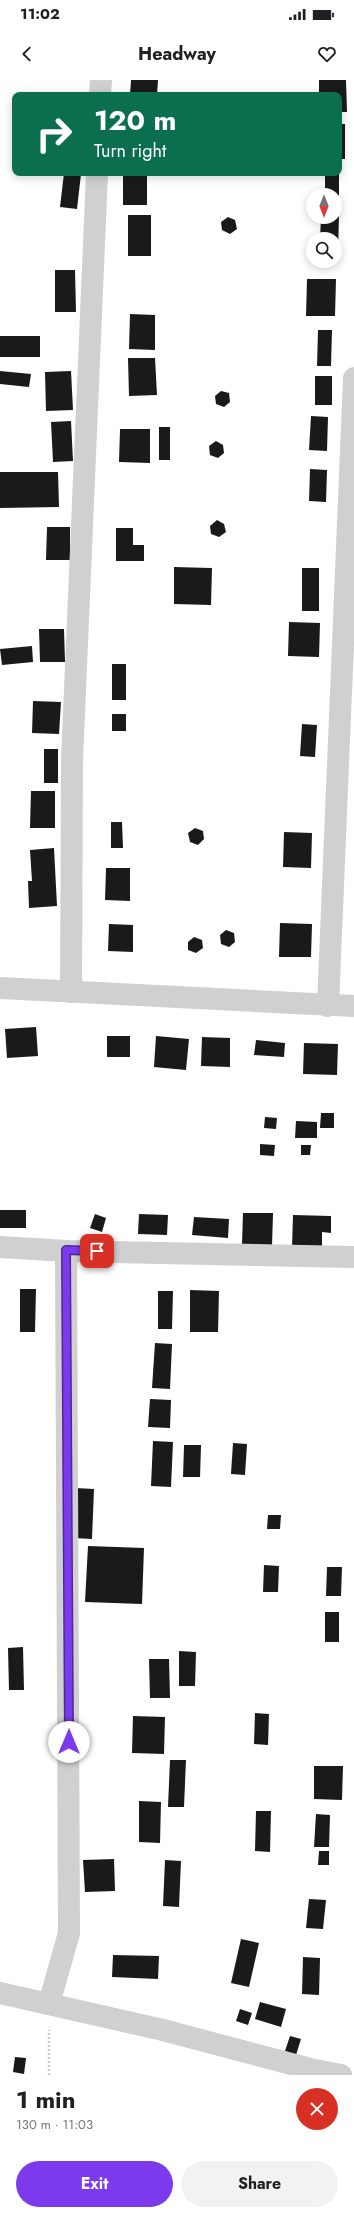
<!DOCTYPE html>
<meta charset="utf-8">
<style>
:root{--surface:#fff;--page:#f2f2f2;--text:#202124;--muted:#757577;--accent:#7c3aed}
body{margin:0;font-family:Jost,sans-serif;background:var(--page);color:var(--text);height:100vh;display:flex;flex-direction:column;font-size:15px;white-space:nowrap}
*{box-sizing:border-box;margin:0}
p{font-size:13px;color:var(--muted)}
.icon{flex:none;width:22px;height:22px;fill:none;stroke:currentColor;stroke-width:2;stroke-linecap:round;stroke-linejoin:round}
.map{position:relative;height:1995px;overflow:hidden}
.drawer{display:flex;flex-direction:column;background:var(--surface);flex:1}
.drawer>*{flex:none}
.hud{position:absolute;left:12px;top:12px;width:330px;height:84px;border-radius:8px;box-shadow:0 2px 10px #0003;background:#0b6e4f;color:#fff;overflow:hidden}
.needle{width:26px;rotate:180deg}
.tools{position:absolute;left:306px;top:108px;display:grid;gap:8px}
.tools a{display:grid;place-items:center;width:36px;height:36px;border-radius:50%;background:var(--surface);box-shadow:0 2px 10px #0003;font-size:20px}
.pin{position:absolute;display:grid;place-items:center;width:34px;height:34px;color:#fff;margin:-17px;border-radius:8px;box-shadow:0 2px 6px #0006}
.me{position:absolute;width:44px;margin:-22px;rotate:0deg;stroke-linejoin:round;filter:drop-shadow(0 0 3px #0008)}
.turn{display:flex;align-items:center;gap:14px;height:84px;padding:0 16px;font-size:18px}
.turn .icon{width:52px;height:52px;stroke-width:2.5}
.turn b{display:block;font-size:28px;line-height:34px}
.round{display:grid;place-items:center;flex:none;width:42px;height:42px;border-radius:21px;background:var(--page)}
.headline{display:flex;align-items:center;justify-content:space-between;height:68px;padding:0 16px}
h1{font-size:24px;font-weight:700;line-height:30px}
.primary-button{display:flex;gap:8px;margin-top:auto;padding:8px 16px}
.primary-button a{flex:1;height:46px;border-radius:24px;background:var(--accent);color:#fff;font-size:16px;font-weight:700;line-height:46px;text-align:center}
.primary-button a+a{background:var(--page);color:var(--text)}
.status{display:flex;justify-content:space-between;align-items:center;height:28px;padding:0 20px;background:var(--surface);direction:ltr}
.status svg{height:11px;fill:currentColor}
header{display:flex;justify-content:space-between;align-items:center;height:52px;padding:0 16px;background:var(--surface);font-size:18px;font-weight:700}
.map>svg:first-child{display:block}
.building{fill:#1a1a1a}
.lines{fill:none;stroke-linecap:round;stroke-linejoin:round}
.path{stroke:#cdcdcd;stroke-width:2.5;stroke-dasharray:2 2;stroke-linecap:butt}
.minor{stroke:#d0d0d0;stroke-width:22}
.route-casing{stroke:#51269a;stroke-width:10}
.route{stroke:#7c3aed;stroke-width:7}
</style>
<div class="status"><b>11:02</b><svg viewBox="0 0 49 12"><path d="M0 12V9h3v3zM5 12V6h3v6zM10 12V3h3v9zM15 12V0h3v12zM26 1h20v11H26zM47 4h2v5h-2z"/></svg></div>
<header><svg class="icon" aria-label="back" viewBox="0 0 24 24"><path d="M15 5l-7 7 7 7"/></svg>Headway<svg class="icon" aria-label="heart" viewBox="0 0 24 24"><path d="M12 20l-8-8c-3-5 5-10 8-4 3-6 11-1 8 4z"/></svg></header>
<div class="map">
<svg width="354" height="1995" viewBox="0 0 354 1995">
<rect width="100%" height="100%" fill="#fff"/>
<!-- building -->
<g class="building">
<polygon points="131,0 158,0 157,15 130,15"/>
<polygon points="319,0 346,0 347,32 339,32 339,15 319,15"/>
<rect x="339" y="44" width="6" height="35"/>
<polygon points="64,93 81,94 77,129 60,127"/>
<polygon points="325,94 339,94 339,123 335,123 335,115 325,115"/>
<rect x="123" y="96" width="24" height="29"/>
<polygon points="335,134 339,134 338,174 335,174 335,159 320,159 321,137 335,137"/>
<rect x="128" y="135" width="23" height="41"/>
<polygon points="228,137 235,140 237,149 230,154 222,150 221,142"/>
<polygon points="55,190 75,190 76,232 55,232"/>
<polygon points="307,199 336,199 335,236 306,236"/>
<polygon points="130,234 155,235 155,270 129,269"/>
<polygon points="318,250 332,250 331,286 317,286"/>
<rect x="0" y="256" width="40" height="21"/>
<polygon points="128,278 155,278 157,315 129,316"/>
<polygon points="0,291 31,294 29,307 0,304"/>
<polygon points="71,291 73,330 46,331 45,292"/>
<rect x="315" y="296" width="17" height="29"/>
<polygon points="221,311 229,313 230,322 224,327 216,324 215,316"/>
<polygon points="311,336 328,337 327,371 309,370"/>
<polygon points="71,341 73,381 53,382 51,342"/>
<rect x="159" y="347" width="11" height="33"/>
<polygon points="120,349 150,349 150,383 119,382"/>
<polygon points="216,361 223,365 224,373 218,378 210,375 209,366"/>
<polygon points="310,389 327,390 326,422 309,421"/>
<polygon points="0,392 58,392 59,427 0,428"/>
<polygon points="217,440 224,444 226,452 219,457 211,454 210,446"/>
<polygon points="47,447 70,447 70,480 46,480"/>
<polygon points="116,448 133,448 133,465 144,465 144,481 116,481"/>
<polygon points="174,487 212,488 211,525 174,524"/>
<rect x="302" y="488" width="17" height="43"/>
<polygon points="289,542 320,543 319,577 288,576"/>
<polygon points="39,549 64,549 65,582 40,582"/>
<polygon points="32,566 33,582 2,585 0,569"/>
<rect x="112" y="584" width="14" height="36"/>
<polygon points="33,621 61,622 59,654 32,653"/>
<rect x="112" y="634" width="14" height="17"/>
<polygon points="302,644 317,645 315,677 300,676"/>
<rect x="44" y="669" width="14" height="34"/>
<polygon points="31,711 55,711 55,748 30,748"/>
<polygon points="111,742 122,742 123,768 111,768"/>
<polygon points="195,748 203,751 204,759 198,765 190,762 188,753"/>
<polygon points="284,752 312,753 311,788 283,787"/>
<polygon points="54,768 57,826 29,828 28,801 32,801 30,770"/>
<polygon points="106,788 130,788 130,821 105,820"/>
<polygon points="280,843 312,844 311,877 279,877"/>
<polygon points="109,844 133,845 133,872 108,871"/>
<polygon points="226,850 234,853 235,862 229,867 221,864 220,855"/>
<polygon points="194,857 202,860 203,868 196,873 188,870 188,862"/>
<polygon points="36,947 38,976 7,978 5,949"/>
<rect x="107" y="956" width="23" height="21"/>
<polygon points="156,956 189,959 186,990 154,987"/>
<polygon points="202,957 230,958 230,987 201,986"/>
<polygon points="256,960 285,963 284,977 254,975"/>
<polygon points="304,963 338,964 337,995 303,994"/>
<polygon points="321,1033 334,1033 334,1048 320,1048"/>
<polygon points="265,1037 277,1038 276,1049 264,1048"/>
<polygon points="296,1041 317,1042 317,1058 295,1058"/>
<polygon points="260,1064 275,1065 274,1076 260,1075"/>
<polygon points="301,1065 311,1065 310,1075 301,1075"/>
<rect x="0" y="1130" width="26" height="18"/>
<polygon points="243,1133 273,1133 272,1165 242,1164"/>
<polygon points="95,1134 106,1138 102,1152 90,1148"/>
<polygon points="139,1134 168,1135 167,1155 138,1154"/>
<polygon points="293,1135 331,1136 331,1153 322,1152 322,1168 292,1168"/>
<polygon points="194,1137 229,1139 228,1158 192,1155"/>
<polygon points="20,1209 36,1209 35,1252 20,1252"/>
<polygon points="190,1210 219,1211 218,1252 190,1252"/>
<polygon points="158,1211 173,1211 172,1249 158,1249"/>
<polygon points="155,1263 172,1264 170,1309 152,1308"/>
<polygon points="150,1319 171,1320 170,1348 148,1347"/>
<polygon points="153,1361 173,1362 171,1407 151,1406"/>
<polygon points="233,1363 247,1364 245,1395 231,1394"/>
<polygon points="184,1365 201,1365 200,1397 183,1397"/>
<polygon points="75,1408 94,1409 92,1459 73,1458"/>
<polygon points="268,1435 281,1435 280,1449 267,1449"/>
<polygon points="88,1466 144,1468 142,1524 85,1522"/>
<polygon points="264,1485 279,1486 278,1512 263,1512"/>
<polygon points="327,1487 342,1487 341,1516 326,1516"/>
<rect x="325" y="1532" width="14" height="30"/>
<polygon points="23,1567 24,1610 9,1610 8,1568"/>
<polygon points="179,1571 196,1572 195,1606 179,1606"/>
<polygon points="149,1579 169,1579 170,1618 150,1618"/>
<polygon points="255,1633 269,1634 268,1665 254,1664"/>
<polygon points="133,1636 165,1637 164,1674 132,1673"/>
<polygon points="170,1680 186,1680 184,1727 168,1727"/>
<polygon points="314,1686 343,1686 342,1720 314,1719"/>
<polygon points="139,1721 161,1722 160,1763 139,1762"/>
<polygon points="256,1731 271,1731 270,1772 255,1771"/>
<polygon points="316,1734 330,1735 329,1767 314,1767"/>
<polygon points="319,1771 329,1771 329,1785 318,1785"/>
<polygon points="114,1779 115,1811 85,1812 83,1780"/>
<polygon points="165,1780 181,1781 179,1827 163,1826"/>
<polygon points="309,1819 326,1820 323,1849 306,1848"/>
<polygon points="241,1859 259,1863 249,1907 231,1903"/>
<polygon points="113,1875 159,1876 158,1899 112,1897"/>
<polygon points="303,1877 320,1878 319,1915 302,1914"/>
<polygon points="260,1922 286,1929 281,1947 255,1939"/>
<polygon points="240,1929 252,1933 248,1945 236,1941"/>
<polygon points="290,1956 301,1959 296,1975 285,1971"/>
<polygon points="15,1977 26,1978 24,1994 13,1992"/>
</g>
<g class="lines">
<!-- path -->
<polyline class="path" points="49,1995 49,1950"/>
<!-- minor -->
<g class="minor">
<polyline points="100,15 101,0"/>
<polyline points="0,908 354,926"/>
<polyline points="71,912 72,681 97,93"/>
<polyline points="328,926 354,298"/>
<polyline points="0,1167 66,1171 354,1177"/>
<polyline points="0,1913 163,1950 310,1989 341,1995"/>
<polyline points="49,1924 69,1853 66,1171"/>
</g>
</g>
<g class="lines">
<!-- route casing -->
<g class="route-casing">
<polyline id="route" points="69,1662 66,1170 97,1171"/>
</g>
<!-- route -->
<use href="#route" class="route"/>
</g>
</svg>
<div class="tools">
<a><svg class="needle" viewBox="-14 -14 28 28"><path d="M0-13l5 13h-10z" fill="#e53935"/><path d="M0 13l5-13h-10z" fill="#757577"/></svg></a>
<a><svg class="icon" aria-label="search" viewBox="0 0 24 24"><circle cx="10" cy="10" r="6"/><path d="M15 15l6 6"/></svg></a>
</div>
<div class="pin" style="left:97px;top:1171px;background:#d93025"><svg class="icon" aria-label="arrive" viewBox="0 0 24 24"><path d="M6 21V4h12l-3 4 3 4H6"/></svg></div>
<svg class="me" style="left:69px;top:1662px" viewBox="-20 -20 40 40"><circle r="19" fill="#fff"/><path d="M0-13L10 11 0 6-10 11z" fill="#7c3aed"/></svg>
<div class="hud">
<div class="turn"><svg class="icon" aria-label="right" viewBox="0 0 24 24"><path d="M7 20v-9h11M14 6l5 5-5 5"/></svg><div><b>120 m</b>Turn right</div></div>
</div>
</div>
<section class="drawer">
<div class="headline"><div><h1>1 min</h1><p>130 m · 11:03</p></div><a class="round" style="background:#d93025;color:#fff"><svg class="icon" aria-label="close" viewBox="0 0 24 24"><path d="M6 6l12 12M18 6L6 18"/></svg></a></div>
<div class="primary-button"><a>Exit</a><a>Share</a></div>
</section>
